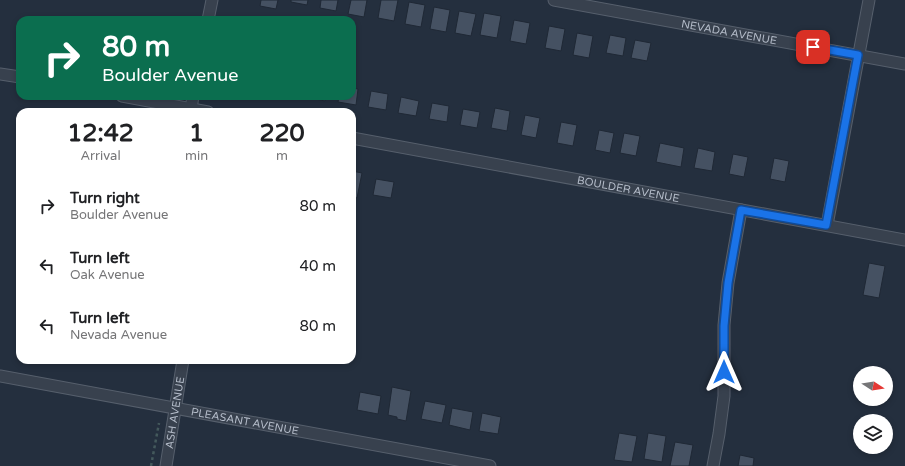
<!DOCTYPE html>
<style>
:root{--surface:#fff;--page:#f6f6f6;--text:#202124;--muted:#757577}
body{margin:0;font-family:"Varela Round",sans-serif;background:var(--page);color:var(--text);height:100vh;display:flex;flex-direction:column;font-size:15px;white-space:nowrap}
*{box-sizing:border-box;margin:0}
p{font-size:13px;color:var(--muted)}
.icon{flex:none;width:22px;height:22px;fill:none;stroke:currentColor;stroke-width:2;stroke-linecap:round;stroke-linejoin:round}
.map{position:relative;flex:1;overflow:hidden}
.details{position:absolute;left:16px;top:108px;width:340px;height:256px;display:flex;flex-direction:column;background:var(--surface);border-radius:12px;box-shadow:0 2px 6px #0003}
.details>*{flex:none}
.guide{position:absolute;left:16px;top:16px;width:340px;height:84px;border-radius:12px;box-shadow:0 2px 6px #0003;background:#0b6e4f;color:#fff;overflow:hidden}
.needle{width:26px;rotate:102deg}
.tools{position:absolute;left:853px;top:366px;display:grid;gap:8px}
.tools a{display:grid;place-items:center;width:40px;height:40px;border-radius:50%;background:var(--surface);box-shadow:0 2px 6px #0003;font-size:20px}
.pin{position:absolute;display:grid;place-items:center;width:34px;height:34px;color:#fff;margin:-17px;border-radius:8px;box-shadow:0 2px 6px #0006}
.me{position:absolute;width:44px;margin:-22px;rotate:0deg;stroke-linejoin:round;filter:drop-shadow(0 0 3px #0008)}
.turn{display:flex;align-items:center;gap:14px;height:84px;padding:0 20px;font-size:18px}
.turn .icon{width:52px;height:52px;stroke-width:2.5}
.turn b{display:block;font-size:28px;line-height:34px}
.eta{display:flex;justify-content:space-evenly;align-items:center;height:68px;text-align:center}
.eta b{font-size:24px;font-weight:700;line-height:28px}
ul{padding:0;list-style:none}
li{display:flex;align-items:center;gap:12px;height:60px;padding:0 20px}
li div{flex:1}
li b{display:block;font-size:15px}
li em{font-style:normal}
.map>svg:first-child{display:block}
.building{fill:#455162;stroke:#1f2835}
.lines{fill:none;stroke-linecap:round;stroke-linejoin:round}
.minor-casing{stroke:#565f6c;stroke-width:13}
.path{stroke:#44595c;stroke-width:2.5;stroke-dasharray:3 3;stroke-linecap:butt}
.minor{stroke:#38414e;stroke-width:11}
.route-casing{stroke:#114b97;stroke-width:10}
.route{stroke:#1a73e8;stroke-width:7}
.labels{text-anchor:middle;stroke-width:3.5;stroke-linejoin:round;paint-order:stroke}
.street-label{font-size:11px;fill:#b4bcc9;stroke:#1d2633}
</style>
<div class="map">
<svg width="905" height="466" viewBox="0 0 905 466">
<rect width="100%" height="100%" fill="#242f3e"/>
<!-- building -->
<g class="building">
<polygon points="261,0 278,0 276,9 260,6"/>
<polygon points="291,0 308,0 307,5 291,2"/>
<polygon points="321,0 338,0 336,11 320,8"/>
<polygon points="351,0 367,0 364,17 348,14"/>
<polygon points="381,0 398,0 394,21 378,18"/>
<polygon points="409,2 425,5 421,27 405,24"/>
<polygon points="434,7 450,10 446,32 430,29"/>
<polygon points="459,11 476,14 471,36 455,33"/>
<polygon points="484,13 501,16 497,38 480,35"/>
<polygon points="514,20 530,23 526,44 510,41"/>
<polygon points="549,26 565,29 561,51 545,48"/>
<polygon points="577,33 593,36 589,58 573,55"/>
<polygon points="610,35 626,38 623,56 606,53"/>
<polygon points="635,40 651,43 647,61 631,58"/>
<polygon points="352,88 358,89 356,105 338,102 339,96 352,96"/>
<polygon points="371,91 388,94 386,110 368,107"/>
<polygon points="307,96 326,96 325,101 307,97"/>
<polygon points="401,97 419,101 416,116 398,113"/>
<polygon points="432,103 449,106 447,122 429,119"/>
<polygon points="495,108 510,111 507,131 491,128"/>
<polygon points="463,109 480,112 477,128 460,125"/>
<polygon points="525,115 540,118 536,138 521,135"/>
<polygon points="561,122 577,125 573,146 557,143"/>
<polygon points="599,130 614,133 610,153 595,150"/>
<polygon points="624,133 640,136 636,156 620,153"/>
<polygon points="660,143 684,148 681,167 656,162"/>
<polygon points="698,148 715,152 712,171 694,168"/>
<polygon points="733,154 748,157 744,177 729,174"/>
<polygon points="774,158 789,161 785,182 770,179"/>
<polygon points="352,171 362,173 357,198 352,197"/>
<polygon points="376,179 394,182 391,198 373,195"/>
<polygon points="869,263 885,266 879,298 863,295"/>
<polygon points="392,387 411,391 406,421 397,419 397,417 388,415"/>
<polygon points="360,392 381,396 378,414 357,410"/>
<polygon points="425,401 446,405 442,423 421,419"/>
<polygon points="452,408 473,412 470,430 449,425"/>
<polygon points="482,413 501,417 498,434 479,431"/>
<polygon points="619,433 637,436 632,462 614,460"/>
<polygon points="648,433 666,436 662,462 644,459"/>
<polygon points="675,442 693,445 689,466 670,466"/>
<polygon points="740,455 754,458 753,466 738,466"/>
</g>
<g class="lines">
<!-- minor casing -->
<g class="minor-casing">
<g id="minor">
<path id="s1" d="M554 0 905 64"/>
<polyline points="208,20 212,0"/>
<polyline points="0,74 20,77"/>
<polyline points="122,96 208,112"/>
<polyline points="191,109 193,96"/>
<path id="s2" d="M352 138 905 240"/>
<polyline points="827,225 869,0"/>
<path id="s3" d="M0 376 490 466"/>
<path id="s4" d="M166 466 183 360"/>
<polyline points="713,466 719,434 724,396 724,325 728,283 741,210"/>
</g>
</g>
<!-- path -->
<polyline class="path" points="151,466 159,423"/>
<!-- minor -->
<use href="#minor" class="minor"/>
</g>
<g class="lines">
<!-- route casing -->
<g class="route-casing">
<polyline id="route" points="724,372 724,326 728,283 741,210 826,225 858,55 813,47"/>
</g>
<!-- route -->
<use href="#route" class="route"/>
</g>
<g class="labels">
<!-- street labels -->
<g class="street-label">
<text dy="4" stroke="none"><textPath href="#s1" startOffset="178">NEVADA AVENUE</textPath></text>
<text dy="4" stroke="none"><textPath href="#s2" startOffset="281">BOULDER AVENUE</textPath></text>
<text dy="4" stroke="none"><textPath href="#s4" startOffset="54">ASH AVENUE</textPath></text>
<text dy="4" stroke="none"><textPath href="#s3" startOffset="249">PLEASANT AVENUE</textPath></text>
</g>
</g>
</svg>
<div class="tools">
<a><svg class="needle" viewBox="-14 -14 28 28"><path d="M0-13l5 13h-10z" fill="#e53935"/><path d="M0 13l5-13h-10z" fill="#757577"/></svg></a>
<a><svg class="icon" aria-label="layers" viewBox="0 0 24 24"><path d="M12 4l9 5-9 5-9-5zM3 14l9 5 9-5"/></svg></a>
</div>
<div class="pin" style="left:813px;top:47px;background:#d93025"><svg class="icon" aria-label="arrive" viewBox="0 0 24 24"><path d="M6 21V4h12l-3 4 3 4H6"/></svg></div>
<svg class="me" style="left:724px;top:372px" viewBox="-20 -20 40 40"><path d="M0-17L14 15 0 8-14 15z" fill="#1a73e8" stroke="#fff" stroke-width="4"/></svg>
<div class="guide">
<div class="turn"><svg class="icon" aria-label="right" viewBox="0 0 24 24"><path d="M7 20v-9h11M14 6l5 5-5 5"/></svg><div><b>80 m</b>Boulder Avenue</div></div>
</div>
<section class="details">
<div class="eta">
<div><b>12:42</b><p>Arrival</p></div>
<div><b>1</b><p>min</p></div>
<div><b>220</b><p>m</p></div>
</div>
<ul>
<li><svg class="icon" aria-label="right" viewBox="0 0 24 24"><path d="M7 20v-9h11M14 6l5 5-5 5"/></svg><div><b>Turn right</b><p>Boulder Avenue</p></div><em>80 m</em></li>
<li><svg class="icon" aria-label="left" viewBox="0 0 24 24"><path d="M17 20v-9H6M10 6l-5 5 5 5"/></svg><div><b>Turn left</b><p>Oak Avenue</p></div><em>40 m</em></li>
<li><svg class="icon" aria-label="left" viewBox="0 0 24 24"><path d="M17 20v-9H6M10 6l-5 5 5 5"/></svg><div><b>Turn left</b><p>Nevada Avenue</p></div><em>80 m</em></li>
</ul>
</section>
</div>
